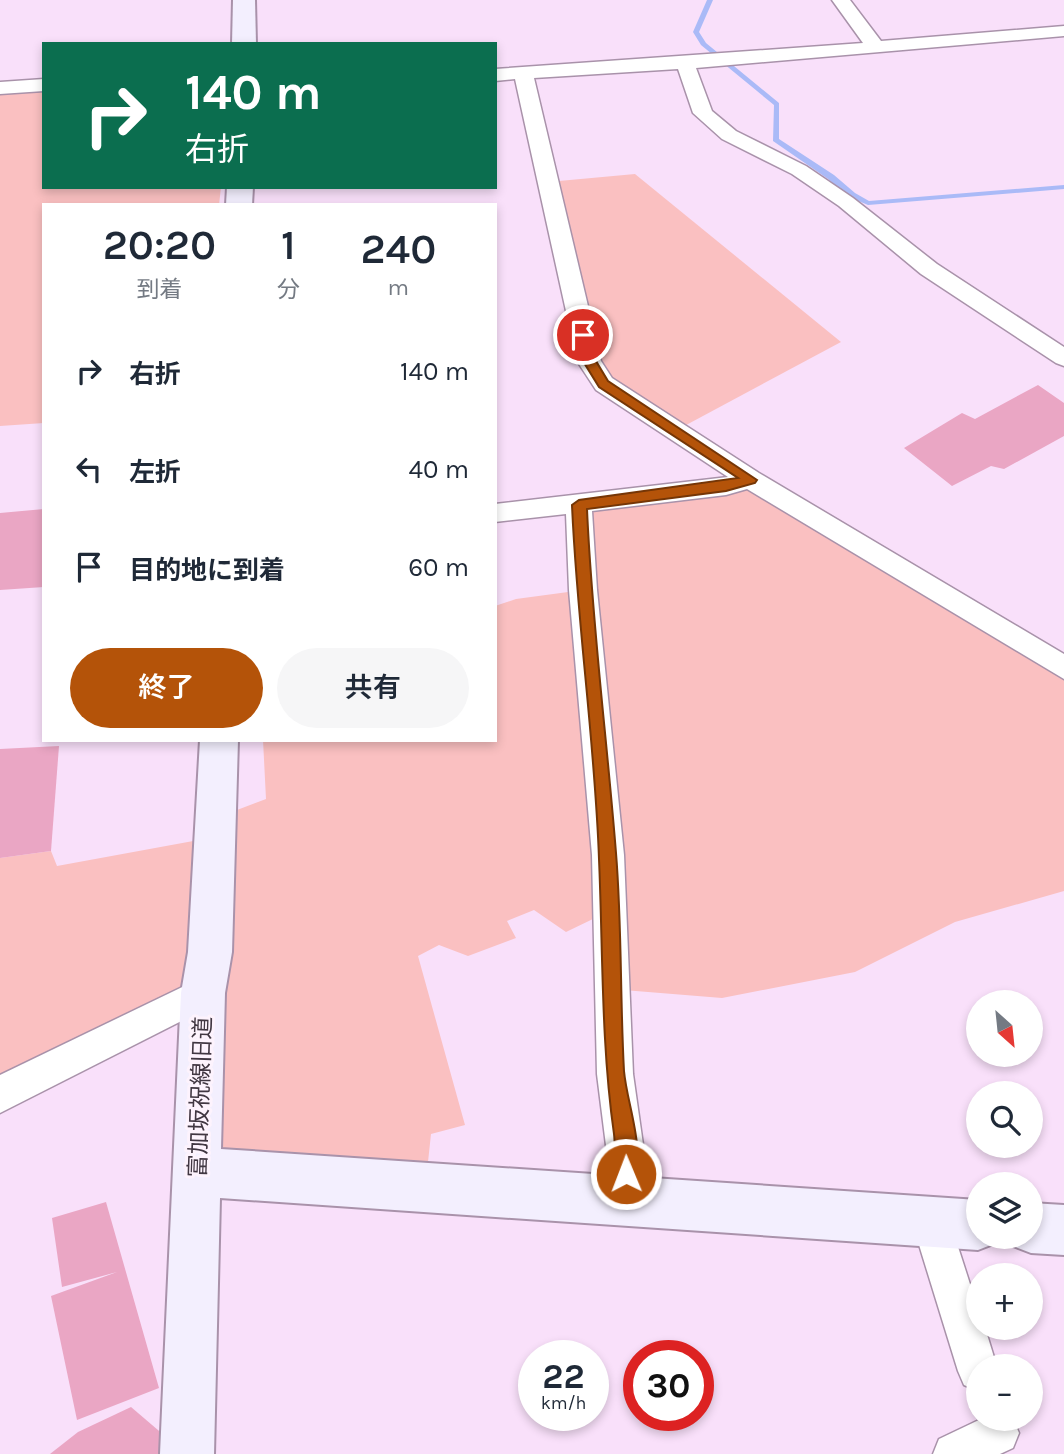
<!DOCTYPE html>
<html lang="ja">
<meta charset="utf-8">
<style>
:root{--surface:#fff;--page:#f6f6f7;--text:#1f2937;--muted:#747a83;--accent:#b45309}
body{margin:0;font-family:Karla,"Noto Sans JP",sans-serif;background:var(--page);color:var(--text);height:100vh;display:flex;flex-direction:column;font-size:26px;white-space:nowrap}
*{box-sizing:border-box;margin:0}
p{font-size:23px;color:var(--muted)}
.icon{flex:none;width:38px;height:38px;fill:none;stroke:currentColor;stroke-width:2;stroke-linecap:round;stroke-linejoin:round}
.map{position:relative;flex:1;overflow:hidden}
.sheet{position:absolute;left:42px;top:203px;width:455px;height:539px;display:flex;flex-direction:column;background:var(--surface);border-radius:0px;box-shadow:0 4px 10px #0003}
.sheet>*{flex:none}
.top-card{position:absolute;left:42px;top:42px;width:455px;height:147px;border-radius:0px;box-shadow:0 4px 10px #0003;background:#0b6e4f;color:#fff;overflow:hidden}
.needle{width:46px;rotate:153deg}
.fabs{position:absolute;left:966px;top:990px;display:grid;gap:14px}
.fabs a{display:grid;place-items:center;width:77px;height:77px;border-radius:50%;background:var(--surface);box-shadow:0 4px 10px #0003;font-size:35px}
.speed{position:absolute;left:518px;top:1340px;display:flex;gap:14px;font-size:35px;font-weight:700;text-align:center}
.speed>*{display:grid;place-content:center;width:91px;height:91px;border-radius:50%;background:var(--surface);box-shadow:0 4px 10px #0003;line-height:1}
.speed small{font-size:18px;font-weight:400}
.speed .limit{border:10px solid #d22;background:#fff;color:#111}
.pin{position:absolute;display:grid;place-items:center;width:60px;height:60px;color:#fff;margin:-30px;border:4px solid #fff;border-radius:50%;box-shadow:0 2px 7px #0007}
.me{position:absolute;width:77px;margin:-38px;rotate:359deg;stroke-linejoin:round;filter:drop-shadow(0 0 5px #0008)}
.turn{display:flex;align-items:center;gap:24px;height:147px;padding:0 28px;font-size:32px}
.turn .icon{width:91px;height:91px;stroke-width:2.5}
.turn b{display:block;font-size:49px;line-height:60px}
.eta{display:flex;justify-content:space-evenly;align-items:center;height:119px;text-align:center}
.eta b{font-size:42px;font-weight:600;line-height:49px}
.cta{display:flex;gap:14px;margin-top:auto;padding:14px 28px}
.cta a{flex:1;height:80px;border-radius:42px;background:var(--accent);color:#fff;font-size:28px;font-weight:600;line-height:80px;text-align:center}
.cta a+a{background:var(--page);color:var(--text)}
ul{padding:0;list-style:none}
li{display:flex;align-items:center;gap:21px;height:98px;padding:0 28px}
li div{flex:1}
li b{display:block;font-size:26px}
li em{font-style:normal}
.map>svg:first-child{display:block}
.green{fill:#fac0c1}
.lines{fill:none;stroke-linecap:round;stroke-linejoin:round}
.stream{fill:#aabaf7;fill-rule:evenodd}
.building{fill:#eaa6c4}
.street-casing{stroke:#a992aa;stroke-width:3}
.secondary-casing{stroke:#a992aa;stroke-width:4}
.street{fill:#fff;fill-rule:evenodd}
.secondary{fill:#f3effe;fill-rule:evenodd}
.route{fill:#b45309;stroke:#753606;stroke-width:2}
.labels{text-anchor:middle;stroke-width:6;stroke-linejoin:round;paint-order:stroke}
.near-street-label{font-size:23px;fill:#413742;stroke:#fdf3fd}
</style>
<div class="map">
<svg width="1064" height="1454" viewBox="0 0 1064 1454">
<rect width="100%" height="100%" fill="#f9e0fa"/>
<!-- green -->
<g class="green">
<polygon points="44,85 44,187 221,187 219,205 44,205 44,423 0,426 0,88"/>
<polygon points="635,174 841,342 675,431 604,384 548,182"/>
<polygon points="750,479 1064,673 1064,891 955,922 855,972 722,998 611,989 595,918 566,932 534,910 507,921 516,938 468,956 439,945 418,956 465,1125 431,1134 425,1190 198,1172 203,994 0,1095 0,858 51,851 57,866 215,837 216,818 266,799 263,740 495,740 495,606 516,599 583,590 579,505"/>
</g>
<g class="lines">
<!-- stream -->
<polygon class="stream" points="707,0 713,0 699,32 706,43 779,103 779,139 834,175 855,193 869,201 1064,185 1064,189 868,205 849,197 828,179 773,141 774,105 701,45 693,32"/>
</g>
<!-- building -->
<g class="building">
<polygon points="1038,385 1064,403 1064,436 1004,469 991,466 952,486 904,448 962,413 975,419"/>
<polygon points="44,509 44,587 0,590 0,513"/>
<polygon points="59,746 51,851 0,858 0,749"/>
<polygon points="106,1202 159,1388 77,1420 51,1296 117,1272 62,1287 52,1218"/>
<polygon points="131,1407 186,1454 50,1454 78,1432"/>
</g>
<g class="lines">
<!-- street casing -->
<g class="street-casing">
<g id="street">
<polygon points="832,0 850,0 881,41 1064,26 1064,36 696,68 712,111 736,131 806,166 853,198 937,264 1064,347 1064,366 1056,363 921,274 839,206 792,174 722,139 693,113 678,69 534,78 601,361 612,378 759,473 1064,654 1064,679 747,489 726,495 592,511 597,590 624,855 633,1074 651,1201 645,1214 632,1220 619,1214 613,1201 597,1074 592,855 569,590 566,514 495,522 495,504 728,477 596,390 577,361 515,79 495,81 495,69 863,43"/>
<polygon points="44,79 44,91 0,94 0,82"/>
<polygon points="203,977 215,982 220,993 215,1004 0,1113 0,1075"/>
<polygon points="931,1203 945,1208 950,1222 978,1309 978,1328 985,1328 997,1367 978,1367 978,1391 964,1385 958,1371 912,1222 917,1208"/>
<polygon points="981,1419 1013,1419 1019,1433 1013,1448 1000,1454 933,1454 939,1439"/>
</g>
</g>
<!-- secondary casing -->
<g class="secondary-casing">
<g id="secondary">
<polygon points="233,0 255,0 256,44 232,44"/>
<polygon points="227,187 253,187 252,205 226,205"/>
<polygon points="200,740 238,740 232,952 225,993 221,1149 978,1200 978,1237 998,1237 996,1243 978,1250 220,1198 214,1454 160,1454 181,993 188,952"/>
<polygon points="1031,1203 1064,1205 1064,1255 1031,1253 1013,1246 1010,1237 1031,1237"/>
</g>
</g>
<!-- street -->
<use href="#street" class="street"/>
<!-- secondary -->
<use href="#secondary" class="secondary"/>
</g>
<!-- route -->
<path class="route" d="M583 331 590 335 596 361 608 381 757 480 755 483 726 491 587 509C592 625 607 739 616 853 622 926 620 999 624 1071 627 1105 646 1149 633 1182L626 1184 619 1182C613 1167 616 1150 614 1134 601 1043 603 951 599 859 595 741 577 624 572 505L579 500 738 478 599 387 583 361 577 335Z"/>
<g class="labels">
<!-- near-street labels -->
<g class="near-street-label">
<text transform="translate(200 1097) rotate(-88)" y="8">富加坂祝線旧道</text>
</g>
</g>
</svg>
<div class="fabs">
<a><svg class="needle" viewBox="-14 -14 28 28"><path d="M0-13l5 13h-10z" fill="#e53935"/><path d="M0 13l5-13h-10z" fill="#747a83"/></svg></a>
<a><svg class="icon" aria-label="search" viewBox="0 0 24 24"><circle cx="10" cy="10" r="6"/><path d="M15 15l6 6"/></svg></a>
<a><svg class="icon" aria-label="layers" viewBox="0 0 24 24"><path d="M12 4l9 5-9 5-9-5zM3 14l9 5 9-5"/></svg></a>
<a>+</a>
<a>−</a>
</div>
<div class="speed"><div>22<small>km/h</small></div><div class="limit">30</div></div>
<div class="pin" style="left:583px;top:335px;background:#d93025"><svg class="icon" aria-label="arrive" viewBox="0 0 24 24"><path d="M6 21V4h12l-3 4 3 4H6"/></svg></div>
<svg class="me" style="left:626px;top:1174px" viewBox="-20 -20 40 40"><circle r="17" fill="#b45309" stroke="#fff" stroke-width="3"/><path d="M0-11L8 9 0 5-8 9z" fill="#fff"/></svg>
<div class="top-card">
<div class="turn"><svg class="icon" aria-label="right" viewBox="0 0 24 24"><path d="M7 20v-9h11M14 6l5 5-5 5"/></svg><div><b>140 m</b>右折</div></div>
</div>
<section class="sheet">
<div class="eta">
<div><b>20:20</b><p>到着</p></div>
<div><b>1</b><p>分</p></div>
<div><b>240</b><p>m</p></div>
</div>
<ul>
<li><svg class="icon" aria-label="right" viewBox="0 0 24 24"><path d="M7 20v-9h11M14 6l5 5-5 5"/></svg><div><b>右折</b></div><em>140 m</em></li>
<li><svg class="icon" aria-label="left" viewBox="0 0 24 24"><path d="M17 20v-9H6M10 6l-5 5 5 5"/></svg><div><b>左折</b></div><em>40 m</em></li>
<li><svg class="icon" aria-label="arrive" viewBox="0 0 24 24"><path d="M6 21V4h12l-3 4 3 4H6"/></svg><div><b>目的地に到着</b></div><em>60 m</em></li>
</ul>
<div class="cta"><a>終了</a><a>共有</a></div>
</section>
</div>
